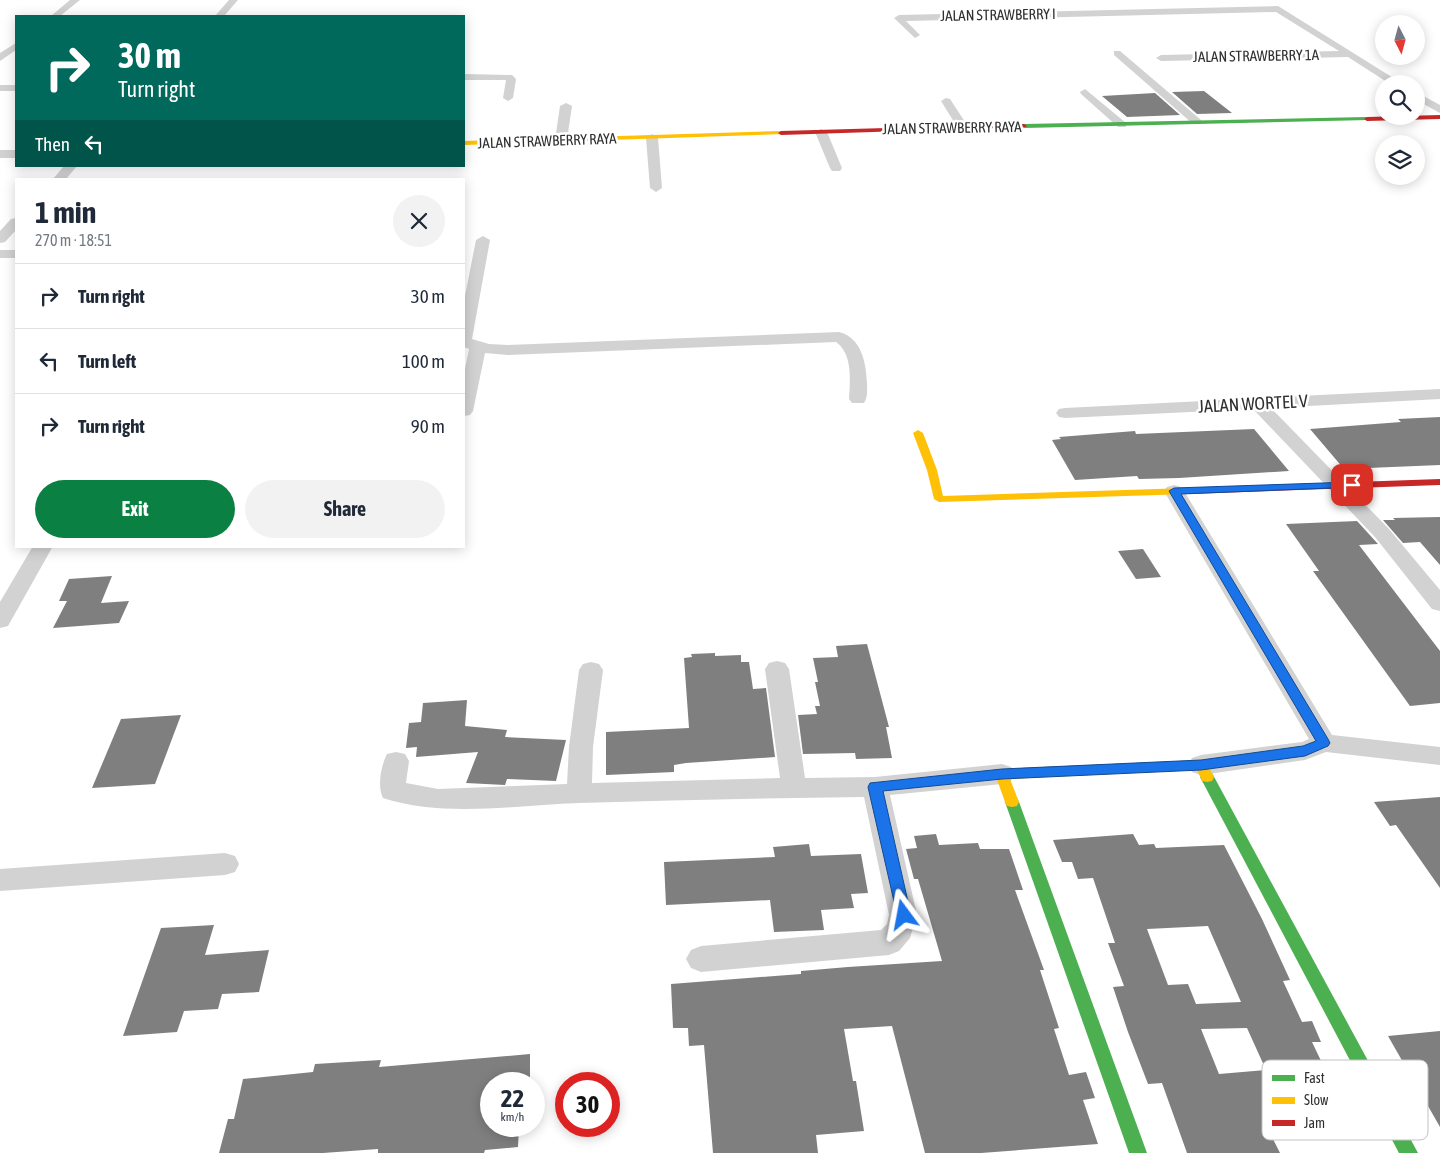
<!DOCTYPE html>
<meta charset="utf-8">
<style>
:root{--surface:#fff;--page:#f2f2f3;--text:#1f2937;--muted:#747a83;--line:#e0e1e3;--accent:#0b8043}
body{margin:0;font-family:"Asap Condensed",sans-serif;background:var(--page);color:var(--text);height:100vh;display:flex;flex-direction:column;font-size:19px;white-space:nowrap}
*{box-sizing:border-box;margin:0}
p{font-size:16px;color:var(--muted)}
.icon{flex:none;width:28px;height:28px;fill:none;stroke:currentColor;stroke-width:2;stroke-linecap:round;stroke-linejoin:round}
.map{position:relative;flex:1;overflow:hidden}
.drawer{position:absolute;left:15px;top:178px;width:450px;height:370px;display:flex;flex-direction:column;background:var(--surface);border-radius:0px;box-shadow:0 2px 12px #0003}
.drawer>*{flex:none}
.banner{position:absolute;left:15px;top:15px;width:450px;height:152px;border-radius:0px;box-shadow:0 2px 12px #0003;background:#00695c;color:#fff;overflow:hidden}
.needle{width:32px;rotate:174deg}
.fabs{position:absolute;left:1375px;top:15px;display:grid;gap:10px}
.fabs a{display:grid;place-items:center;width:50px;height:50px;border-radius:50%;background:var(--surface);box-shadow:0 2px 12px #0003;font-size:25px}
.speed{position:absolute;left:480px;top:1072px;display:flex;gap:10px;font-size:25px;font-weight:700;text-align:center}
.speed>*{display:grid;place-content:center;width:65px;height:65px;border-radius:50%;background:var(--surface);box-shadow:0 2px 12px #0003;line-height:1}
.speed small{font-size:12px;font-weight:400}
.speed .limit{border:8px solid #d22;background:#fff;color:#111}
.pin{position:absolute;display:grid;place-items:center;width:42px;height:42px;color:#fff;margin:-21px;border-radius:10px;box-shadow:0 2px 8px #0006}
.me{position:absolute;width:55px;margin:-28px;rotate:347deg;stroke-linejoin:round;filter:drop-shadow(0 0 4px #0008)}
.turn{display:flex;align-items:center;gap:18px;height:105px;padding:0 20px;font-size:22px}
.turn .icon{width:65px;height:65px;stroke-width:2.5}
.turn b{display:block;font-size:35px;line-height:42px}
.then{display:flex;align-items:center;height:48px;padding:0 20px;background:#0003;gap:10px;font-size:19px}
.round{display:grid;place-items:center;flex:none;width:52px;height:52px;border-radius:26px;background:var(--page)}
.head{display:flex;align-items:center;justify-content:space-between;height:85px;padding:0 20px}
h1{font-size:30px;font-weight:700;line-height:38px}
.action{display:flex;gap:10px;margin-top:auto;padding:10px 20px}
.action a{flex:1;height:58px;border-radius:30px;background:var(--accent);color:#fff;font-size:20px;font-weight:700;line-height:58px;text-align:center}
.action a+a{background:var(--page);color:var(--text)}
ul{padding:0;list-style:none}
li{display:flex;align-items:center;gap:15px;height:65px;padding:0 20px;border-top:1px solid var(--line)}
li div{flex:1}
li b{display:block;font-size:19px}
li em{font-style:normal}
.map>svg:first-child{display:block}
.building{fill:#7f7f7f;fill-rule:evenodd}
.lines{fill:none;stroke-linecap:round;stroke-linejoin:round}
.street{fill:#d2d2d2;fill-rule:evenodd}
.fast{fill:#4caf50;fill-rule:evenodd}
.slow{fill:#ffc107;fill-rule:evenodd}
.jam{fill:#c62828;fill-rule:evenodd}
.route{fill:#1a73e8;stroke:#114b97}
.labels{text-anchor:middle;stroke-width:5;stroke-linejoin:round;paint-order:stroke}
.far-street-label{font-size:15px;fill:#303030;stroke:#fff}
.street-label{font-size:18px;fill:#303030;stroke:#fff}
.key{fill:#fff;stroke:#c1c1c1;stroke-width:1}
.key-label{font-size:14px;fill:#303030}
</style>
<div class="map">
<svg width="1440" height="1153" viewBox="0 0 1440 1153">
<rect width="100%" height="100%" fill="#fff"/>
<!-- building -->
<g class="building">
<polygon points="1204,91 1232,113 1197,114 1172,92"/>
<polygon points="1155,93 1180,115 1127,117 1102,96"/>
<polygon points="1440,417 1440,465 1344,469 1310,429 1401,422 1398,419"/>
<polygon points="1254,429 1289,471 1179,478 1139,479 1137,476 1075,480 1052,440 1061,439 1059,437 1135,431 1136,434"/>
<polygon points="1440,517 1440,565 1420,542 1403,543 1383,520 1395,520 1393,518"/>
<polygon points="1357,521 1378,544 1359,545 1440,651 1440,703 1410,706 1313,571 1319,571 1286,524"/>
<polygon points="1143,549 1161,577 1136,579 1118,551"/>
<polygon points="112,576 101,603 129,601 119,623 53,628 67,601 59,601 69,579"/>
<polygon points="867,644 889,727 886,727 892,758 856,759 855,753 803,754 798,715 817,714 815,706 820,706 815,682 818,682 813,658 838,657 836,646"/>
<polygon points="715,653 715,656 741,655 741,662 749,662 753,689 766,688 775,757 686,763 674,765 674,772 606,775 606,732 689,728 684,658 692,657 691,654"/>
<polygon points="467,700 465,726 507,730 505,737 566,740 556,781 507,779 505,785 466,783 478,752 416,757 417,747 406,748 409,723 421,722 423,703"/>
<polygon points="181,715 155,784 92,788 121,719"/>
<polygon points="1440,797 1440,888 1396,825 1390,826 1374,802"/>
<polygon points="936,834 939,845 978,843 980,849 1009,849 1023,890 1015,890 1044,970 1040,970 1059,1028 1054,1029 1069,1075 1086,1072 1095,1098 1083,1100 1098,1144 981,1153 925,1153 892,1026 844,1029 853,1081 856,1081 864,1131 816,1135 818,1153 713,1153 704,1045 689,1046 688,1028 673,1028 671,984 801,974 801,971 848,967 942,961 918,879 914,879 906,849 917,848 914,836"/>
<path d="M1133 834 1139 845 1154 844 1156 848 1224 845 1262 919 1290 980 1283 981 1302 1022 1312 1021 1321 1042H1312L1335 1090 1348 1088 1368 1126 1277 1133 1278 1137H1272L1280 1153H1187L1162 1083 1148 1084 1128 1032 1113 987 1124 986 1108 943H1115L1093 878 1078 879 1072 862H1062L1053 840ZM1208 926 1241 1002 1196 1004 1188 984 1168 985 1147 929ZM1247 1028 1266 1070 1219 1074 1201 1029Z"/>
<polygon points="809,844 811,856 861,854 868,893 851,894 854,908 821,910 824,930 774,932 770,900 666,905 664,862 775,857 773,847"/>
<polygon points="214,925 205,955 269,950 259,992 222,994 218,1009 184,1011 177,1032 123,1036 161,928"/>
<polygon points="1440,1031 1440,1127 1388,1036"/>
<polygon points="530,1054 530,1080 491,1083 491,1126 519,1126 518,1147 485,1150 484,1153 378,1153 378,1149 323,1153 219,1153 228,1119 234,1119 243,1079 313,1072 315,1064 381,1060 379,1067"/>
</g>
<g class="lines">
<!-- street -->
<g class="street">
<polygon points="70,0 80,0 60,16 51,16"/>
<polygon points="229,0 238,0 224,16 215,16"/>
<polygon points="1278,6 1403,84 1390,84 1348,57 1161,61 1156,58 1161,55 1339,51 1276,12 906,21 920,35 915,38 894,18 899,15"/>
<polygon points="16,43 16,50 0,61 0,53"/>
<polygon points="1114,51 1120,51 1201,120 1201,124 1193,124 1114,55"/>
<polygon points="464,74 512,75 516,79 513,98 508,101 503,98 506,80 464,80"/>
<rect x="0" y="85" width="16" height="6"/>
<polygon points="1085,89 1126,123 1126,127 1118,127 1081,94 1080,92"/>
<polygon points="1416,92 1440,105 1440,113 1416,100"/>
<polygon points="946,98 950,99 969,128 967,130 963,131 959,130 941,101"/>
<polygon points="566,103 572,106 567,140 561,144 555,140 560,106"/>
<polygon points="821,129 827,132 842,168 840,171 832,171 830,168 815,132"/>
<polygon points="652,134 658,138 662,188 656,192 650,188 646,138"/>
<rect x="0" y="150" width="16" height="8"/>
<polygon points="64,166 77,166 66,179 53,179"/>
<polygon points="16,218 16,230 5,242 0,243 0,231 11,219"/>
<path d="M483 236 490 240 472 339 489 344 508 345 839 332C862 338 866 363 867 384 867 390 868 397 864 403H852L849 399C850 380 853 354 836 342L508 355 485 353 473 411 470 415 464 416V374L469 349 464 347V301L476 240Z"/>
<rect x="0" y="250" width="16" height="8"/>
<polygon points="1440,389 1440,399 1271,408 1389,529 1440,590 1440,611 1432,609 1375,537 1253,409 1065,418 1059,417 1056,413 1059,409 1065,408"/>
<polygon points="1174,485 1181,487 1184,491 1332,735 1440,747 1440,765 1326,752 1305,760 1201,775 1192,772 1188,765 1192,758 1201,755 1302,742 1309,739 1164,491 1167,487"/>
<polygon points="33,546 53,546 8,626 0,628 0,602"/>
<path d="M777 661 785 663 789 669 805 778 875 777 1002 764 1011 767 1015 774 1011 781 1002 784 890 795 917 915 910 938 899 951 889 955 701 972 691 968 686 959 691 950 701 946 881 930 887 924 889 915 864 797C769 798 674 800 579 803 515 805 445 818 383 798 377 786 381 766 387 754L396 752 405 754 409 761 406 783 438 789 567 784 569 747 579 670 583 664 591 662 599 664 603 670 593 747 592 783 780 778 765 669 769 663Z"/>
<polygon points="225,853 235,856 239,864 235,872 225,875 0,891 0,869"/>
</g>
<!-- fast -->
<g class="fast">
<polygon points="1367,117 1370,119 1369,120 1024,128 1021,126 1024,124"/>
<polygon points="1207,772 1212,773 1418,1153 1399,1153 1200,777 1202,773"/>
<polygon points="1012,797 1017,798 1019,802 1147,1153 1129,1153 1005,802 1007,798"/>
</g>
<!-- slow -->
<g class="slow">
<polygon points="781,131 784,133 783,134 464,145 464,141"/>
<polygon points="918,430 923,433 937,470 943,496 1188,488 1193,491 1188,494 939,502 934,499 927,470 913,433"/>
<polygon points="1201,760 1206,761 1214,777 1212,781 1207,782 1202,781 1197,770 1010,779 1019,802 1017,806 1012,807 1007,806 1005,802 995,774 997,770 1002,769"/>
</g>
<!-- jam -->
<g class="jam">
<polygon points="1440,115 1440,119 1367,121 1364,119 1367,117"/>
<polygon points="1024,124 1027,126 1026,127 781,135 778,133 781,131"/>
<polygon points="1440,479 1440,485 1188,494 1183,491 1188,488"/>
</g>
</g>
<!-- route -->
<polygon class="route" points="1352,482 1356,483 1356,487 1181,494 1328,739 1330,743 1328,746 1305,756 1201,770 1002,779 883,791 911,915 909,919 904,921 898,919 868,787 870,783 1002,769 1201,760 1303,746 1316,741 1169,491 1174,488"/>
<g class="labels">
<!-- far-street labels -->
<g class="far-street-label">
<text transform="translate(998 15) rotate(-1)" y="5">JALAN STRAWBERRY I</text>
<text transform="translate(1256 56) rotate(-1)" y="5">JALAN STRAWBERRY 1A</text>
<text transform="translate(952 128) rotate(-1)" y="5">JALAN STRAWBERRY RAYA</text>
<text transform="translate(547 141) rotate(-2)" y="5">JALAN STRAWBERRY RAYA</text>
</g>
<!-- street labels -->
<g class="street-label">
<text transform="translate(1253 404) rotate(-3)" y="6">JALAN WORTEL V</text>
</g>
</g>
<!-- legend -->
<rect x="1262" y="1060" width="166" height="80" rx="8" class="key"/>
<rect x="1272" y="1075" width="23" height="6" fill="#4caf50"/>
<rect x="1272" y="1097" width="23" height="7" fill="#ffc107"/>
<rect x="1272" y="1120" width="23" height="6" fill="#c62828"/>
<g class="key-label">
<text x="1304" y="1083">Fast</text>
<text x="1304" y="1105">Slow</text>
<text x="1304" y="1128">Jam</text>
</g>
</svg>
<div class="fabs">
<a><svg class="needle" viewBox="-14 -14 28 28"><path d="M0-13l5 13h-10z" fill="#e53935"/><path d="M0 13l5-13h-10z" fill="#747a83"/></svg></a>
<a><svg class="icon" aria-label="search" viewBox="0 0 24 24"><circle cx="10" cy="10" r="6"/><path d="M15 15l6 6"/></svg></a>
<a><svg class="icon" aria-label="layers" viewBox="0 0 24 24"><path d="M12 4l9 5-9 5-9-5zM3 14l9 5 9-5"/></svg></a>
</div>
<div class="speed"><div>22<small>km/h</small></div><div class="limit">30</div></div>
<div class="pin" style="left:1352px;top:485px;background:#d93025"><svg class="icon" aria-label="arrive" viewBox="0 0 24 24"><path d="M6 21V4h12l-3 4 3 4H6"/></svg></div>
<svg class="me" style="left:904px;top:915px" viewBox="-20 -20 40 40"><path d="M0-17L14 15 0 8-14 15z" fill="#1a73e8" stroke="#fff" stroke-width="4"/></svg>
<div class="banner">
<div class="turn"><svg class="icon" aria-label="right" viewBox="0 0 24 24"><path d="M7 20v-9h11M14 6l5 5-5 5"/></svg><div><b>30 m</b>Turn right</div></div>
<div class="then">Then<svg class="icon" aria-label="left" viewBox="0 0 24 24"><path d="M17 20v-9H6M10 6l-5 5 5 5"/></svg></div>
</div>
<section class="drawer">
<div class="head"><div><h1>1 min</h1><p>270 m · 18:51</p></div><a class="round"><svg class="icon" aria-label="close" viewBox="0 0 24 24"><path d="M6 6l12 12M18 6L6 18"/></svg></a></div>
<ul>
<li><svg class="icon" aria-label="right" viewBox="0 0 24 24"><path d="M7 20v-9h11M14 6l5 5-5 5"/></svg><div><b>Turn right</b></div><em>30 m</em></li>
<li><svg class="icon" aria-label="left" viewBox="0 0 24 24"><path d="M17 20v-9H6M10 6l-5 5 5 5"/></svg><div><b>Turn left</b></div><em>100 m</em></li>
<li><svg class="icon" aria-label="right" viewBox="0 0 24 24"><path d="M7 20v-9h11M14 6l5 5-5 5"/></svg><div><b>Turn right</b></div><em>90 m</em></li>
</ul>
<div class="action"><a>Exit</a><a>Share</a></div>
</section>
</div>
